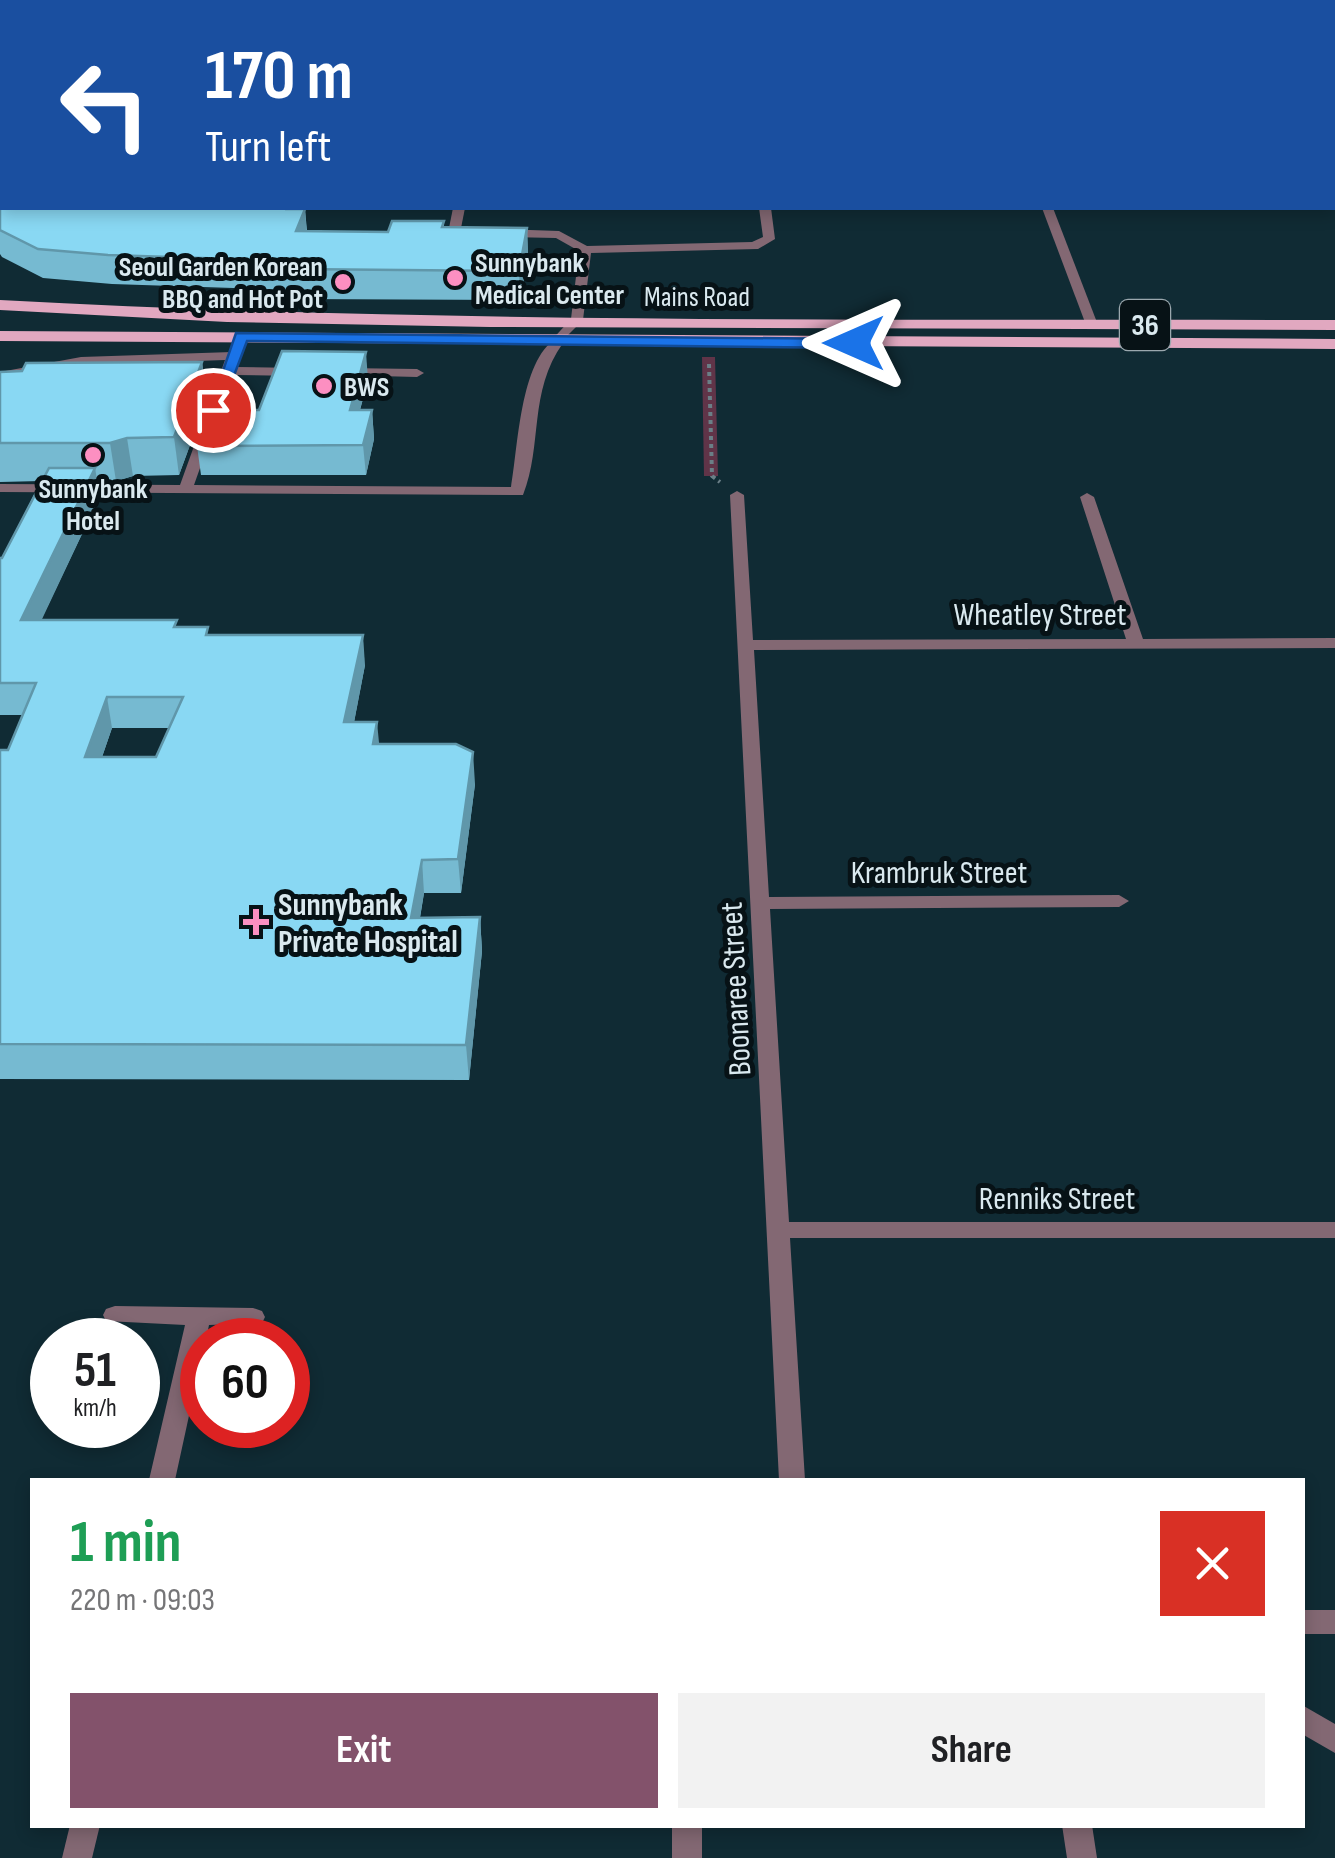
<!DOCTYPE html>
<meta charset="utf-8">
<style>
:root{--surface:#fff;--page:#f2f2f2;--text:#202124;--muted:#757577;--accent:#83526b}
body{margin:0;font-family:"Sofia Sans Condensed",sans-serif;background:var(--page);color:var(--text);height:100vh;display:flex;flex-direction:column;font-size:38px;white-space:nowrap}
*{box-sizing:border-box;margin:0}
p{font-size:32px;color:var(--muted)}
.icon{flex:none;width:55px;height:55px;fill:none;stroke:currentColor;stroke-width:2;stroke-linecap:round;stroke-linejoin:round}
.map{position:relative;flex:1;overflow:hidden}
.drawer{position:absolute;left:30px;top:1478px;width:1275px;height:350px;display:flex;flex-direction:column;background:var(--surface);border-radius:0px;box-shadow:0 5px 15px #0003}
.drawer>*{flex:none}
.guide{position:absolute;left:0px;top:0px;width:1335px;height:210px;box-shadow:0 5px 15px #0003;background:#1a4fa0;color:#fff;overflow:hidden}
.speed{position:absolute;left:30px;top:1318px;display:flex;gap:20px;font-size:50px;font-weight:700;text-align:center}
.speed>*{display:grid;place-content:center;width:130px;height:130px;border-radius:50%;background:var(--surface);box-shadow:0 5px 15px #0003;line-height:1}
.speed small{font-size:25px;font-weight:400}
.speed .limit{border:15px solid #d22;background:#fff;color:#111}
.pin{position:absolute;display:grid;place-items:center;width:85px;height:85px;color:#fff;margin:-42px;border:5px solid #fff;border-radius:50%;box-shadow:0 2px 10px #0007}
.me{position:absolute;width:110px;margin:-55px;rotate:270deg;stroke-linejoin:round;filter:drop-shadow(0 0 8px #0008)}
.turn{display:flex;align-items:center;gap:35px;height:210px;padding:0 40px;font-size:45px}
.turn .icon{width:130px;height:130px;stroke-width:2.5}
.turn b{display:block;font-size:70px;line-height:85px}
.round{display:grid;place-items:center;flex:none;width:105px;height:105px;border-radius:0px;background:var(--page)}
.head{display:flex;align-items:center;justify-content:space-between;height:170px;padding:0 40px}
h1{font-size:60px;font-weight:700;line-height:75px;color:#1e9e55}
.primary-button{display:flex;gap:20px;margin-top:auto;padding:20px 40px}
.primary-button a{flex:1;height:115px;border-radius:0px;background:var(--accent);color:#fff;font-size:40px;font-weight:700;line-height:115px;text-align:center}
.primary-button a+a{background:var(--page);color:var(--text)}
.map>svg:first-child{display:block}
.green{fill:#603448}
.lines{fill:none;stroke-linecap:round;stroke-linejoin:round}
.path{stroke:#6a7f87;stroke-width:4;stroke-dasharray:4 4;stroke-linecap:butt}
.lane{fill:#836873;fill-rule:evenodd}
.street{fill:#836873;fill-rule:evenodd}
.secondary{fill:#b88c9e;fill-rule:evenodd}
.primary{fill:#e1a8c0;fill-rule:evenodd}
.wall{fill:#76bad1;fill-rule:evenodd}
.shaded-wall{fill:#6097aa}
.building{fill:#89d8f3;stroke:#6097aa;stroke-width:2.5;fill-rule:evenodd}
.route{fill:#1a73e8;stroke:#114b97;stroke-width:2.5}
.poi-dot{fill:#fc8fc1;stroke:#071216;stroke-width:4}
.labels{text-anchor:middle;stroke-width:10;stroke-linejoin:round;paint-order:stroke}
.far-poi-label{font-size:28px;font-weight:bold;fill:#dae9ef;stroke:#071216;text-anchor:start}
.far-street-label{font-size:28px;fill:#dae9ef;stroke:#071216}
.shield{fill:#071216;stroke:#9ba8ae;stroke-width:2.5}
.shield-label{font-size:30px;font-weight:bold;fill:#dae9ef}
.street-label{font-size:32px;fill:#dae9ef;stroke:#071216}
.poi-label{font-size:32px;font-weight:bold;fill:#dae9ef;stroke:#071216;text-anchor:start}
</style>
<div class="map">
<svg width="1335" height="1858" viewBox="0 0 1335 1858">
<rect width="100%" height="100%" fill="#102b34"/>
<!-- green -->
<polygon class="green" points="702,357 715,357 718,476 704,476"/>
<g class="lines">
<!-- path -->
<polyline class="path" points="709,364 712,476 720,482"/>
<!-- lane -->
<g class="lane">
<rect x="0" y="91" width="2" height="6"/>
<path d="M556 339 563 343C528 392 543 445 523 495L0 492V484L180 485 225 360 81 365 0 380V372L81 357 232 352 239 356 236 367 300 368 307 372 300 376 233 375 194 485 511 487C518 449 520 360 556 339Z"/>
<polygon points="344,368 417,369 424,373 417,377 339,375 337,372"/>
</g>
<!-- street -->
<g class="street">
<polygon points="499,0 509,0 511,2 501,2"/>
<polygon points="747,0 757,0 757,2 748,2"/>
<polygon points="963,0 973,0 974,2 965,2"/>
<polygon points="1170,0 1180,0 1182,2 1172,2"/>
<rect x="1332" y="102" width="3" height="6"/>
<rect x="1332" y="175" width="3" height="6"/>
<polygon points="453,208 465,208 460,233 454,237 448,233"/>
<polygon points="759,208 771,208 775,239 758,249 591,253 583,320 556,347 549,343 571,319 579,251 556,238 503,237 497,233 503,229 559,231 587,246 752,242 763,237"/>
<polygon points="1042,208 1053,208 1098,325 1097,328 1086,325"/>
<polygon points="737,491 744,495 753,640 1126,639 1080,497 1087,493 1094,497 1143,639 1335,638 1335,648 754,650 769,897 1119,895 1129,901 1119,907 770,909 789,1222 1335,1222 1335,1238 790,1238 805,1480 779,1480 730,495"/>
<polygon points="115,1306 253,1308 262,1311 265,1317 262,1323 209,1325 206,1340 202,1340 202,1356 175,1480 149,1480 185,1325 106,1321 103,1315 106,1309"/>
<rect x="1302" y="1610" width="33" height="24"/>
<polygon points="1302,1705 1335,1724 1335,1753 1302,1734"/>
<polygon points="70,1825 100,1825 92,1858 62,1858"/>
<rect x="672" y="1825" width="30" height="33"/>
<polygon points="1062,1825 1092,1825 1097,1858 1067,1858"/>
</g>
<!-- secondary -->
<g class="secondary">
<polygon points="1314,0 1327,0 1329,2 1317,2"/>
<polygon points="2,51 2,59 0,60 0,52"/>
</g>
<!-- primary -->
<g class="primary">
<path d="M0 300C445 324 890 319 1335 320V330L490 327 227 322 0 310Z"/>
<polygon points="0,331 1335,339 1335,349 0,341"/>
</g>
</g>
<!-- wall -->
<g class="wall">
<polygon points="0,201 2,208 303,208 302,209 305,209 307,231 388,232 444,221 444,227 527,228 528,256 520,300 297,299 296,290 112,284 43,278 2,257 0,254"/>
<path d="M202 362 207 399 179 475 133 476 116 481H98L100 496 41 620 178 627 209 635 365 665 354 722 379 744 475 784 461 893H424L420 918 480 917 482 951 469 1080 0 1079V750H8L23 715H0V558H2L41 481 0 482V372ZM112 728H169L156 757H102Z"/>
<polygon points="368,380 360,410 372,410 374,439 366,475 201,475 197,446 259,410"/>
</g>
<!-- shaded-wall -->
<g class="shaded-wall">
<polygon points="305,209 307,237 296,231"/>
<polygon points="527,228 528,256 520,300 519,271"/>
<polygon points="366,352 368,380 352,439 350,410"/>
<polygon points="202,362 207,399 179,475 174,437"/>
<polygon points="372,410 374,439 366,475 363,445"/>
<polygon points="127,438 133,476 116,481 110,443"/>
<polygon points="95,468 100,496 27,651 21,620"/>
<polygon points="363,635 365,665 348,754 344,722"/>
<polygon points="107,697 112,728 91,789 85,757"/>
<polygon points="377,722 380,753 373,744"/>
<polygon points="473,752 475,784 461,893 458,859"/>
<polygon points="422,860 424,893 414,952 411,918"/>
<polygon points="480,917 482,951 469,1080 466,1045"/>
</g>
<!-- building -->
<g class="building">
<polygon points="0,201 2,201 2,208 289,208 288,209 305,209 296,231 388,232 392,221 444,221 442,227 527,228 519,271 294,269 297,261 108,255 38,249 0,230"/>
<polygon points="282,351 366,352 350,410 372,410 363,445 197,446 210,410 259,410"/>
<polygon points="202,362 174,437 127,438 110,443 0,443 0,372 22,371 26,363"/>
<path d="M49 468H95L21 620H177L174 627H208L206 635H363L344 722H377L373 744H456L473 752 458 859 422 860 411 918 480 917 466 1045 0 1044V750H8L36 683H0V558H2ZM107 697H183L156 757H85Z"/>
</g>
<!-- route -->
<polygon class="route" points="236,333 854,339 861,343 854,348 247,341 221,410 208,414"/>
<!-- markers -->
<g class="poi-dot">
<circle cx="455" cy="278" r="10"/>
<circle cx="343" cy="282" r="10"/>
<circle cx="324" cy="386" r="10"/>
<circle cx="93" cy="455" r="10"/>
<path d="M251 907h10v10h10v10h-10v10h-10v-10h-10v-10h10z"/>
</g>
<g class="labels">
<!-- far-poi labels -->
<g class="far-poi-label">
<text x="475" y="272">Sunnybank<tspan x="475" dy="32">Medical Center</tspan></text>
<text x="323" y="276" text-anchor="end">Seoul Garden Korean<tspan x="323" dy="32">BBQ and Hot Pot</tspan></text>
<text x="344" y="396">BWS</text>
<text x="93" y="498" text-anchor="middle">Sunnybank<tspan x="93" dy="32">Hotel</tspan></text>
</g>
<!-- far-street labels -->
<g class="far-street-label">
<text x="697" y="306">Mains Road</text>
</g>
<!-- shield labels -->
<rect class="shield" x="1120" y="300" width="50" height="50" rx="8"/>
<g class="shield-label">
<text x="1145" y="335">36</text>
</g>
<!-- street labels -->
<g class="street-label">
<text x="1040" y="625">Wheatley Street</text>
<text x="939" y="883">Krambruk Street</text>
<text transform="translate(735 989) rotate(-93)" y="11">Boonaree Street</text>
<text x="1057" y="1209">Renniks Street</text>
</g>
<!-- poi labels -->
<g class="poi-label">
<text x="278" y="915">Sunnybank<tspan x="278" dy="37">Private Hospital</tspan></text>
</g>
</g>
</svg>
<div class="speed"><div>51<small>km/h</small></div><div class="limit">60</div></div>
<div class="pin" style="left:213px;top:410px;background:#d93025"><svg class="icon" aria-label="arrive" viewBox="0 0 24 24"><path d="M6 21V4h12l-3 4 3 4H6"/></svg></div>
<svg class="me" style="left:854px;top:343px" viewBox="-20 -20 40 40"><path d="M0-17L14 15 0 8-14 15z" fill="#1a73e8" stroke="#fff" stroke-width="4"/></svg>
<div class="guide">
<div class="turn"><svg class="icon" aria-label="left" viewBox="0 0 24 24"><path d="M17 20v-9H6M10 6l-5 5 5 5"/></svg><div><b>170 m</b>Turn left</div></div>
</div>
<section class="drawer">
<div class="head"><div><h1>1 min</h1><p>220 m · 09:03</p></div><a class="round" style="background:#d93025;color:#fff"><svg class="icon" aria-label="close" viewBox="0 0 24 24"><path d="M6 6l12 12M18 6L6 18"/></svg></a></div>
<div class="primary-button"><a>Exit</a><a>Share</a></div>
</section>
</div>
